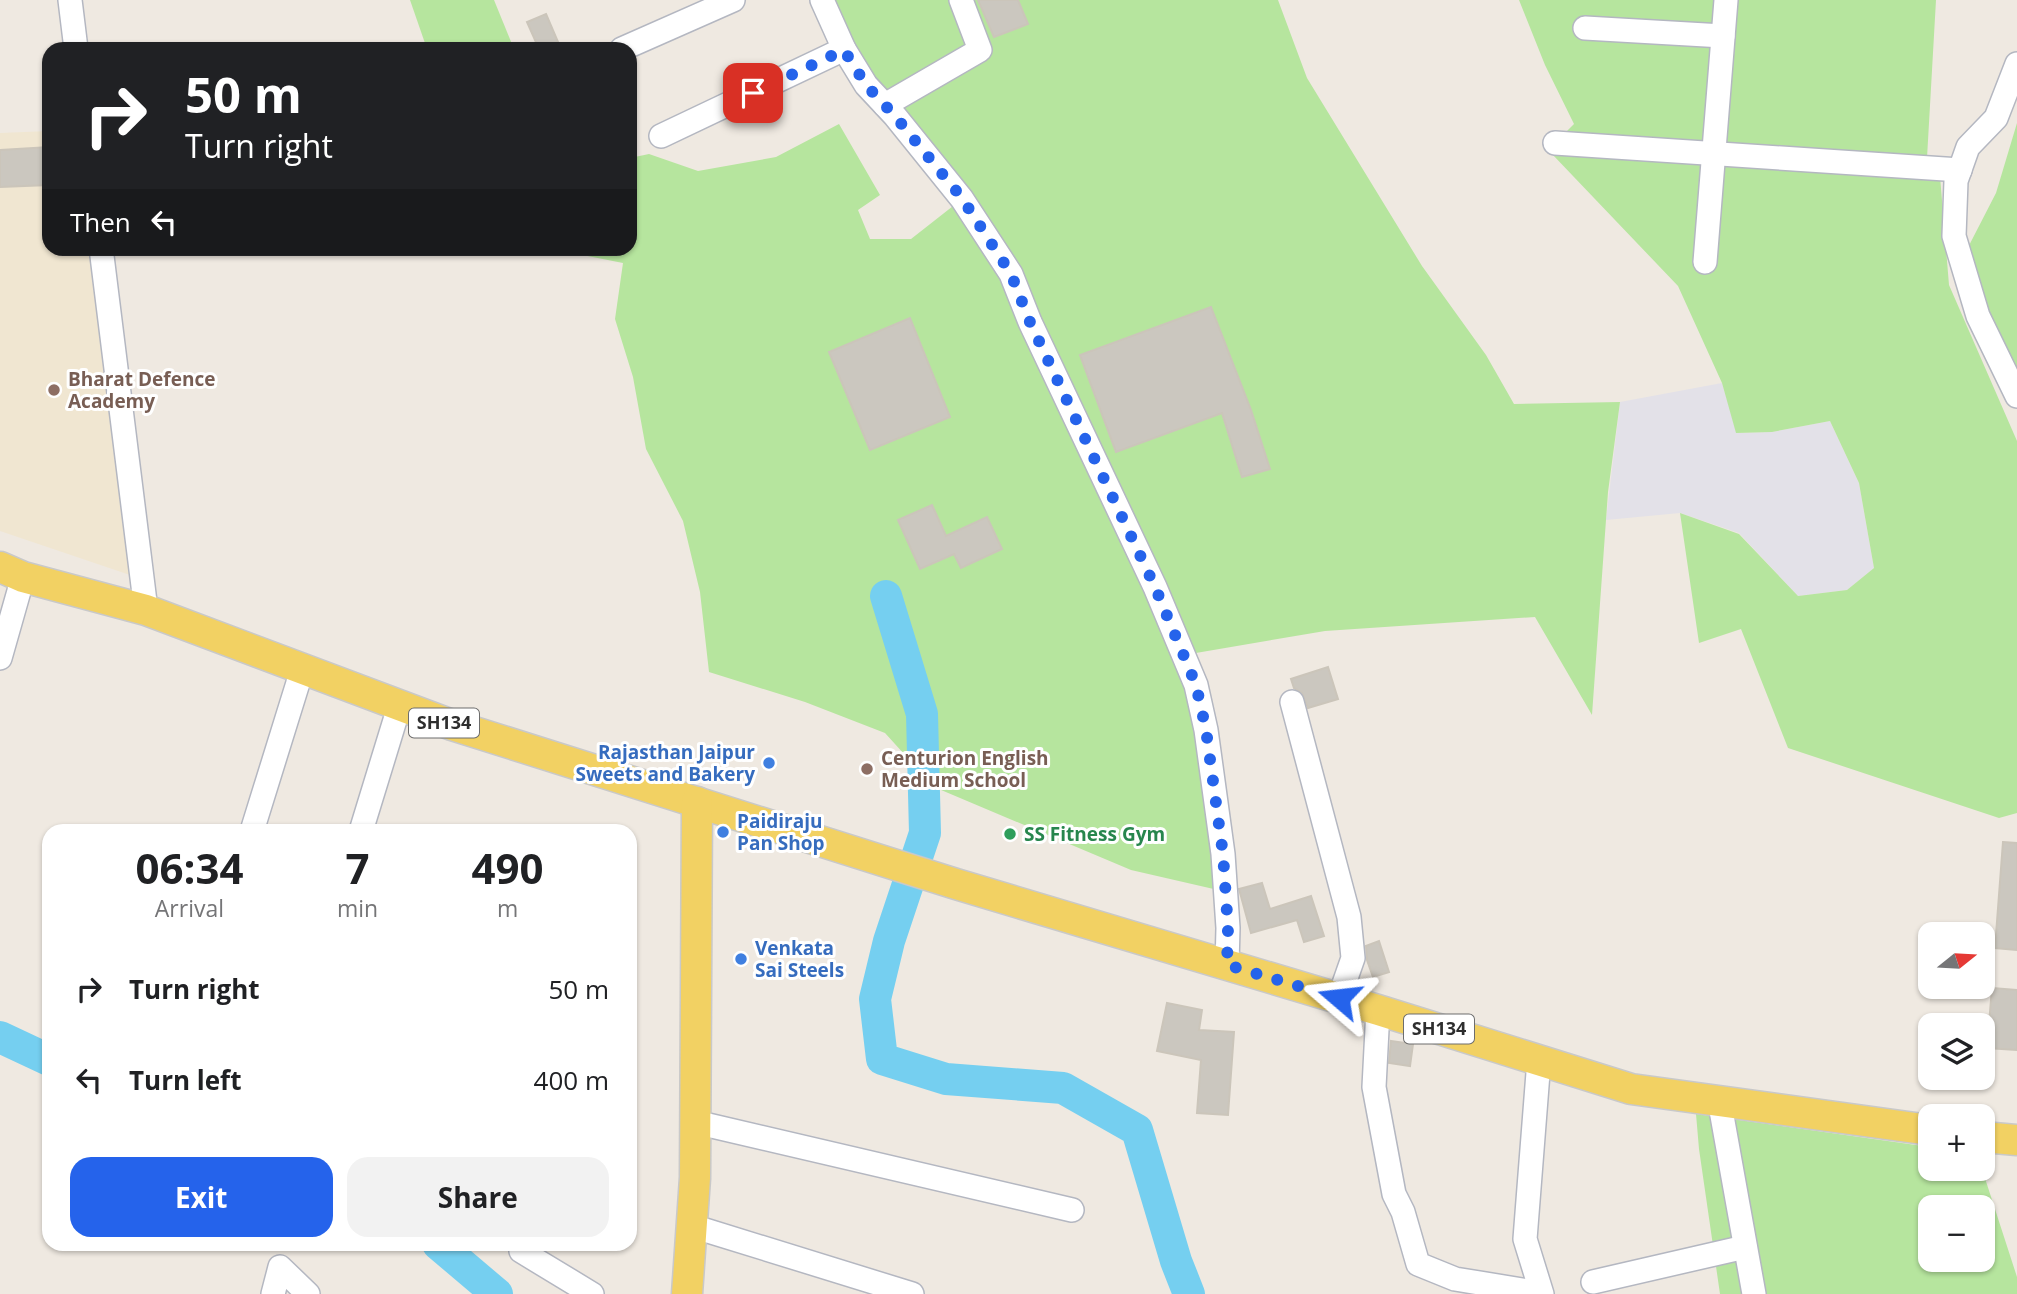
<!DOCTYPE html>
<meta charset="utf-8">
<style>
:root{--surface:#fff;--page:#f2f2f2;--text:#202124;--muted:#757577;--accent:#2563eb}
body{margin:0;font-family:"Open Sans",sans-serif;background:var(--page);color:var(--text);height:100vh;display:flex;flex-direction:column;font-size:26px;white-space:nowrap}
*{box-sizing:border-box;margin:0}
p{font-size:23px;color:var(--muted)}
.icon{flex:none;width:38px;height:38px;fill:none;stroke:currentColor;stroke-width:2;stroke-linecap:round;stroke-linejoin:round}
.map{position:relative;flex:1;overflow:hidden}
.panel{position:absolute;left:42px;top:824px;width:595px;height:427px;display:flex;flex-direction:column;background:var(--surface);border-radius:21px;box-shadow:0 2px 5px #0004}
.panel>*{flex:none}
.hud{position:absolute;left:42px;top:42px;width:595px;height:214px;border-radius:21px;box-shadow:0 2px 5px #0004;background:#202124;color:#fff;overflow:hidden}
.needle{width:46px;rotate:72deg}
.fabs{position:absolute;left:1918px;top:922px;display:grid;gap:14px}
.fabs a{display:grid;place-items:center;width:77px;height:77px;border-radius:14px;background:var(--surface);box-shadow:0 2px 5px #0004;font-size:35px}
.pin{position:absolute;display:grid;place-items:center;width:60px;height:60px;color:#fff;margin:-30px;border-radius:14px;box-shadow:0 4px 10px #0006}
.me{position:absolute;width:77px;margin:-38px;rotate:287deg;stroke-linejoin:round;filter:drop-shadow(0 0 5px #0008)}
.turn{display:flex;align-items:center;gap:24px;height:147px;padding:0 28px;font-size:32px}
.turn .icon{width:91px;height:91px;stroke-width:2.5}
.turn b{display:block;font-size:49px;line-height:60px}
.then{display:flex;align-items:center;height:66px;padding:0 28px;background:#0003;gap:14px;font-size:26px}
.eta{display:flex;justify-content:space-evenly;align-items:center;height:119px;text-align:center}
.eta b{font-size:42px;font-weight:700;line-height:49px}
.primary-button{display:flex;gap:14px;margin-top:auto;padding:14px 28px}
.primary-button a{flex:1;height:80px;border-radius:21px;background:var(--accent);color:#fff;font-size:28px;font-weight:700;line-height:80px;text-align:center}
.primary-button a+a{background:var(--page);color:var(--text)}
ul{padding:0;list-style:none}
li{display:flex;align-items:center;gap:21px;height:91px;padding:0 28px}
li div{flex:1}
li b{display:block;font-size:26px}
li em{font-style:normal}
.map>svg:first-child{display:block}
.industrial{fill:#e3e1e8}
.education{fill:#f0e6d1}
.green{fill:#b6e59e;fill-rule:evenodd}
.lines{fill:none;stroke-linecap:round;stroke-linejoin:round}
.river{stroke:#75cff0;stroke-width:32}
.building{fill:#cbc7bf;stroke:#cbc5ba;stroke-width:2}
.minor-casing{stroke:#b4b7c1;stroke-width:26}
.major-casing{stroke:#c9c9c9;stroke-width:33}
.minor{stroke:#fff;stroke-width:23}
.major{stroke:#f2d163;stroke-width:30}
.route{stroke:#2563eb;stroke-width:12;stroke-dasharray:0 21.6}
.education-dot{fill:#8d6e63;stroke:#fff;stroke-width:2.5}
.shop-dot{fill:#3f7fe0;stroke:#fff;stroke-width:2.5}
.leisure-dot{fill:#2e9e5b;stroke:#fff;stroke-width:2.5}
.labels{text-anchor:middle;stroke-width:6;stroke-linejoin:round;paint-order:stroke}
.shield{fill:#fff;stroke:#6d6d6d;stroke-width:2}
.shield-label{font-size:18px;font-weight:bold;fill:#2e2e2e}
.education-label{font-size:19px;font-weight:bold;fill:#785e54;stroke:#fff;text-anchor:start}
.shop-label{font-size:19px;font-weight:bold;fill:#366cbe;stroke:#fff;text-anchor:start}
.leisure-label{font-size:19px;font-weight:bold;fill:#27864d;stroke:#fff;text-anchor:start}
</style>
<div class="map">
<svg width="2017" height="1294" viewBox="0 0 2017 1294">
<rect width="100%" height="100%" fill="#efe9e1"/>
<!-- industrial -->
<polygon class="industrial" points="1722,383 1737,433 1772,432 1830,421 1859,483 1874,568 1847,590 1798,596 1739,533 1680,513 1606,520 1620,402"/>
<!-- education -->
<polygon class="education" points="49,131 49,248 91,249 130,575 0,531 0,133"/>
<!-- green -->
<g class="green">
<polygon points="410,0 494,0 514,49 427,49"/>
<polygon points="822,0 1278,0 1307,78 1422,266 1486,355 1514,404 1620,402 1608,492 1592,715 1535,617 1325,631 1190,654 1196,685 1218,890 1131,870 934,787 885,733 805,702 709,672 700,592 683,521 646,449 633,377 615,319 623,263 552,249 630,248 630,158 649,154 698,171 776,157 839,124 880,195 858,210 870,239 911,239 962,199 914,141"/>
<polygon points="1519,0 1936,0 1927,158 1939,164 1949,285 2017,441 2017,813 1999,818 1788,748 1741,629 1699,643 1680,513 1739,534 1798,596 1847,590 1874,568 1859,483 1830,421 1772,432 1736,433 1722,383 1678,286 1552,154 1555,143 1574,124 1545,65"/>
<polygon points="2017,123 2017,394 1960,263 1996,193"/>
<path d="M1696 1114 1930 1147V1169H1982L2017 1277V1294H1720L1699 1149ZM1930 1208H1983V1260H1930Z"/>
</g>
<g class="lines">
<!-- river -->
<g class="river">
<polyline points="886,596 922,714 925,833 889,941 875,999 882,1059 946,1079 1063,1088 1137,1130 1176,1261 1189,1294"/>
<polyline points="0,1037 49,1060"/>
<polyline points="438,1244 497,1294"/>
</g>
</g>
<!-- building -->
<g class="building">
<polygon points="978,0 1018,0 1028,24 994,37"/>
<polygon points="546,14 561,49 539,49 527,22"/>
<polygon points="49,147 49,185 0,187 0,150"/>
<polygon points="1211,307 1251,410 1270,469 1242,477 1222,413 1116,452 1080,355"/>
<polygon points="910,318 950,417 870,450 829,352"/>
<polygon points="932,505 946,536 987,517 1002,549 961,568 954,554 920,569 898,520"/>
<polygon points="1328,667 1338,699 1308,708 1302,693 1294,688 1291,679"/>
<polygon points="2003,842 2017,843 2017,950 1995,948"/>
<polygon points="1262,883 1270,909 1311,896 1324,936 1304,942 1297,920 1251,933 1239,889"/>
<polygon points="1379,941 1389,972 1373,977 1367,960 1366,946"/>
<polygon points="1992,988 2017,990 2017,1050 1987,1048"/>
<polygon points="1167,1003 1202,1010 1199,1030 1234,1032 1228,1115 1197,1113 1201,1060 1157,1051"/>
<polygon points="1391,1041 1413,1044 1410,1066 1389,1063"/>
</g>
<g class="lines">
<!-- minor casing -->
<g class="minor-casing">
<g id="minor">
<polyline points="70,0 76,49"/>
<polyline points="822,0 844,49 866,85 895,116 962,199 1011,274 1030,322 1155,587 1196,685 1206,730 1223,854 1228,928 1227,965"/>
<polyline points="1585,28 1723,36"/>
<polyline points="622,49 733,0"/>
<polyline points="2017,64 1996,118 1968,147 1956,181 1954,236 1978,316 2017,396"/>
<polyline points="885,105 980,50 961,0"/>
<polyline points="661,136 844,49"/>
<polyline points="1555,143 1960,170"/>
<polyline points="101,248 146,610"/>
<polyline points="1705,262 1726,0"/>
<polyline points="0,658 23,577"/>
<polyline points="1292,702 1349,917 1353,958 1339,998"/>
<polyline points="252,831 302,670"/>
<polyline points="361,831 399,707"/>
<polyline points="1378,1010 1374,1087 1394,1194 1403,1212 1418,1264 1455,1279 1541,1293"/>
<polyline points="1539,1060 1525,1239 1542,1294"/>
<polyline points="1719,1099 1754,1294"/>
<polyline points="695,1122 1072,1210"/>
<polyline points="692,1226 912,1294"/>
<polyline points="521,1251 592,1294"/>
<polyline points="1593,1282 1745,1247"/>
<polyline points="273,1294 280,1267 308,1294"/>
</g>
</g>
<!-- major casing -->
<g class="major-casing">
<g id="major">
<polyline points="0,567 23,577 146,610 452,725 956,884 1378,1010 1631,1089 1930,1130"/>
<polyline points="1983,1137 2017,1140"/>
<polyline points="687,1294 695,1178 697,802"/>
</g>
</g>
<!-- minor -->
<use href="#minor" class="minor"/>
<!-- major -->
<use href="#major" class="major"/>
</g>
<g class="lines">
<!-- route -->
<polyline class="route" points="753,93 844,50 866,85 895,116 962,198 1011,274 1030,322 1155,587 1196,685 1206,730 1223,854 1228,928 1227,965 1339,998"/>
</g>
<!-- markers -->
<g class="education-dot">
<circle cx="54" cy="390" r="7"/>
<circle cx="867" cy="769" r="7"/>
</g>
<g class="shop-dot">
<circle cx="769" cy="763" r="7"/>
<circle cx="723" cy="832" r="7"/>
<circle cx="741" cy="959" r="7"/>
</g>
<circle class="leisure-dot" cx="1010" cy="834" r="7"/>
<g class="labels">
<!-- shield labels -->
<g class="shield">
<rect x="409" y="708.5" width="70" height="29" rx="5"/>
<rect x="1404" y="1014.5" width="70" height="29" rx="5"/>
</g>
<g class="shield-label">
<text x="444" y="729">SH134</text>
<text x="1439" y="1035">SH134</text>
</g>
<!-- education labels -->
<g class="education-label">
<text x="68" y="386">Bharat Defence<tspan x="68" dy="22">Academy</tspan></text>
<text x="881" y="765">Centurion English<tspan x="881" dy="22">Medium School</tspan></text>
</g>
<!-- shop labels -->
<g class="shop-label">
<text x="755" y="759" text-anchor="end">Rajasthan Jaipur<tspan x="755" dy="22">Sweets and Bakery</tspan></text>
<text x="737" y="828">Paidiraju<tspan x="737" dy="22">Pan Shop</tspan></text>
<text x="755" y="955">Venkata<tspan x="755" dy="22">Sai Steels</tspan></text>
</g>
<!-- leisure labels -->
<g class="leisure-label">
<text x="1024" y="841">SS Fitness Gym</text>
</g>
</g>
</svg>
<div class="fabs">
<a><svg class="needle" viewBox="-14 -14 28 28"><path d="M0-13l5 13h-10z" fill="#e53935"/><path d="M0 13l5-13h-10z" fill="#757577"/></svg></a>
<a><svg class="icon" aria-label="layers" viewBox="0 0 24 24"><path d="M12 4l9 5-9 5-9-5zM3 14l9 5 9-5"/></svg></a>
<a>+</a>
<a>−</a>
</div>
<div class="pin" style="left:753px;top:93px;background:#d93025"><svg class="icon" aria-label="arrive" viewBox="0 0 24 24"><path d="M6 21V4h12l-3 4 3 4H6"/></svg></div>
<svg class="me" style="left:1339px;top:998px" viewBox="-20 -20 40 40"><path d="M0-17L14 15 0 8-14 15z" fill="#2563eb" stroke="#fff" stroke-width="4"/></svg>
<div class="hud">
<div class="turn"><svg class="icon" aria-label="right" viewBox="0 0 24 24"><path d="M7 20v-9h11M14 6l5 5-5 5"/></svg><div><b>50 m</b>Turn right</div></div>
<div class="then">Then<svg class="icon" aria-label="left" viewBox="0 0 24 24"><path d="M17 20v-9H6M10 6l-5 5 5 5"/></svg></div>
</div>
<section class="panel">
<div class="eta">
<div><b>06:34</b><p>Arrival</p></div>
<div><b>7</b><p>min</p></div>
<div><b>490</b><p>m</p></div>
</div>
<ul>
<li><svg class="icon" aria-label="right" viewBox="0 0 24 24"><path d="M7 20v-9h11M14 6l5 5-5 5"/></svg><div><b>Turn right</b></div><em>50 m</em></li>
<li><svg class="icon" aria-label="left" viewBox="0 0 24 24"><path d="M17 20v-9H6M10 6l-5 5 5 5"/></svg><div><b>Turn left</b></div><em>400 m</em></li>
</ul>
<div class="primary-button"><a>Exit</a><a>Share</a></div>
</section>
</div>
